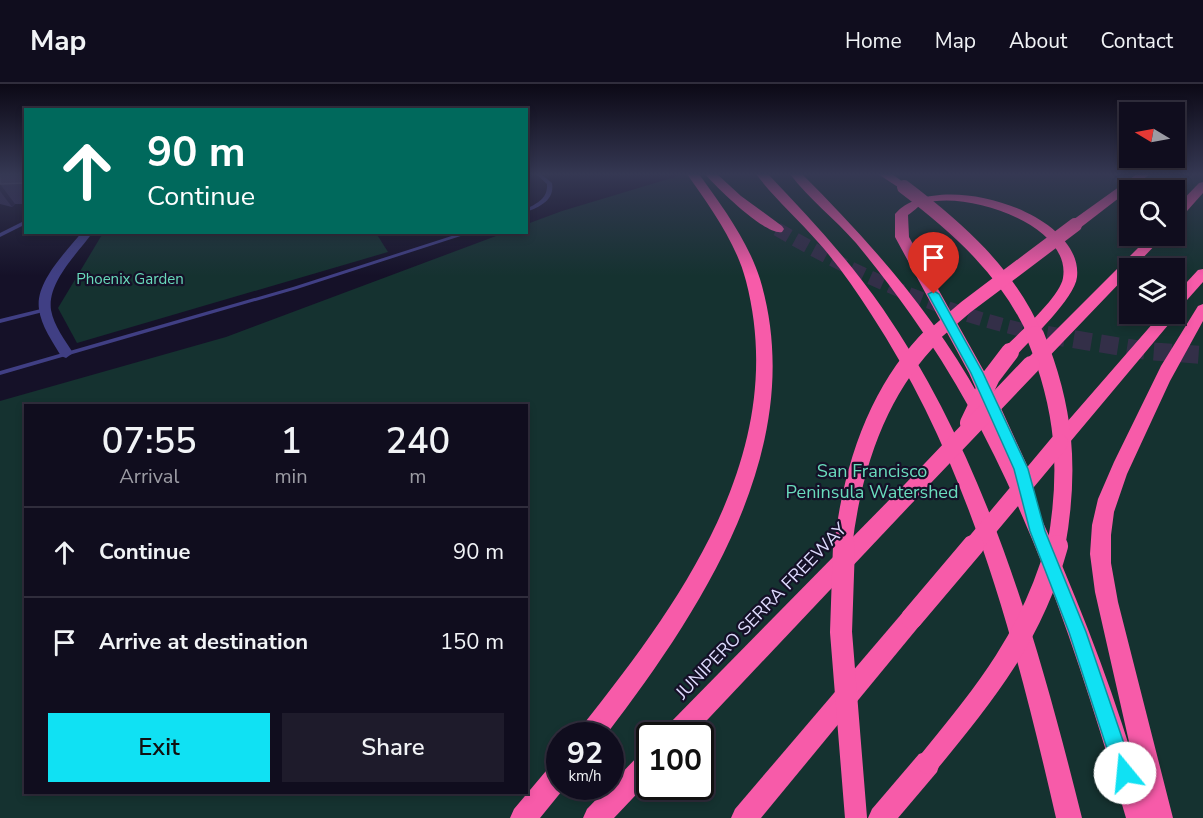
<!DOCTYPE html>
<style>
:root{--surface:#100d1e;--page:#1e1b2b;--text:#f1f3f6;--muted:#9c9ca4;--line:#302d3c;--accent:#10e1f3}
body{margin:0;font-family:"Nunito Sans",sans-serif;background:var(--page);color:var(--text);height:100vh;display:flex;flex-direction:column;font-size:22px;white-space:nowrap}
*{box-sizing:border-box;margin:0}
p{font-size:20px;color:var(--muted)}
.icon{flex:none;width:33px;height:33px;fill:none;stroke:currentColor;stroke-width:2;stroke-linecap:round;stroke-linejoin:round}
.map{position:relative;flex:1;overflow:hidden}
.details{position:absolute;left:24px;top:320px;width:504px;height:390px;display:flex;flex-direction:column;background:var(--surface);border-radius:0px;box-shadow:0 3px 9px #0003,0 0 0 2px var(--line)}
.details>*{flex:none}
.banner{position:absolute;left:24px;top:24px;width:504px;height:126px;border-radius:0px;box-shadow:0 3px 9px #0003,0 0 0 2px var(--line);background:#00695c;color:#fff;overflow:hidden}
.needle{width:39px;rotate:280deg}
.buttons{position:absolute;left:1119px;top:18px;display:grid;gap:12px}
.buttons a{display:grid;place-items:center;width:66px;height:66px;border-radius:0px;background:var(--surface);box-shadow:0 3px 9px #0003,0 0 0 2px var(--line);font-size:30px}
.speed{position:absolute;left:546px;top:638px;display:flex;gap:12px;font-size:30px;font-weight:700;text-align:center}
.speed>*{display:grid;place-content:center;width:78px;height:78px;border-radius:50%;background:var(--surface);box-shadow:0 3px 9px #0003,0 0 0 2px var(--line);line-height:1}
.speed small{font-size:15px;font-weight:400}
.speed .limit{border:3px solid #111;border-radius:9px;background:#fff;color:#111}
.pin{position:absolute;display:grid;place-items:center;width:51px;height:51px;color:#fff;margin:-62px -26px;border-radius:50% 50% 50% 0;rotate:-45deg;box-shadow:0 0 6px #0007}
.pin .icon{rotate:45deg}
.me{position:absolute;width:66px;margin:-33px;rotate:343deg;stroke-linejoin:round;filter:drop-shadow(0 0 4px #0008)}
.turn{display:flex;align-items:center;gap:21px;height:126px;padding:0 24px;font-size:27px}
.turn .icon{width:78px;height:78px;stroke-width:2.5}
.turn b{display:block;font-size:42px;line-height:51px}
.eta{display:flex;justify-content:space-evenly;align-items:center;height:102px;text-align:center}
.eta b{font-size:36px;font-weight:600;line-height:42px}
.cta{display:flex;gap:12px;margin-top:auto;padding:12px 24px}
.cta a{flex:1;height:69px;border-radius:0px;background:var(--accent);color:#111;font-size:24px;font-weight:600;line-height:69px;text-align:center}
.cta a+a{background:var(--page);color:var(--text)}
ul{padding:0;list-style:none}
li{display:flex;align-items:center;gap:18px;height:90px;padding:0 24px;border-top:2px solid var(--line)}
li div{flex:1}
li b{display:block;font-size:22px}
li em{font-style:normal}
header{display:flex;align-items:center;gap:36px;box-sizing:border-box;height:84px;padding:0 30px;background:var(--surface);border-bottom:2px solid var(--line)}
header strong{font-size:28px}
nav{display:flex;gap:33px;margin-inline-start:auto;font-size:21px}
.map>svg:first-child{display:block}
.green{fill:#153230;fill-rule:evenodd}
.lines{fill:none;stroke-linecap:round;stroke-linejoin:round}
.motorway-tunnel-far1{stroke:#332f48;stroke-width:14;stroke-dasharray:14 7;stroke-linecap:butt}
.motorway-tunnel{stroke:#332f48;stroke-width:18;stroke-dasharray:18 9;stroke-linecap:butt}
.service{fill:#403f84;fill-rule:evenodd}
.minor{fill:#403f84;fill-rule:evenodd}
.motorway{fill:#f75ba9;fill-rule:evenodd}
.motorway-bridge-far2{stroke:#f75ba9;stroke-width:14}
.motorway-bridge-far1{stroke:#f75ba9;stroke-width:18}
.motorway-bridge{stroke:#f75ba9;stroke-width:22}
.wall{fill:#332b55}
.shaded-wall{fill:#1f193b}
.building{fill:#453e67;stroke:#5d567e;stroke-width:1.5}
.route{fill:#10e1f3;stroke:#0a929e;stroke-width:1.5}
.labels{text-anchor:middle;stroke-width:4.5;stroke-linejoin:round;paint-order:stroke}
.far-park-label{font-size:15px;fill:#69dbbc;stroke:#151128}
.park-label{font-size:18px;fill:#69dbbc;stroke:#151128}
.street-label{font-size:18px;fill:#dddafd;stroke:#151128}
</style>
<header>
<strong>Map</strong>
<nav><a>Home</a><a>Map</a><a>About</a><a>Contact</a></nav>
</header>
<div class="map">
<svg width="1203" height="734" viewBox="0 0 1203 734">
<rect width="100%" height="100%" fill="#151128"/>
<!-- green -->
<g class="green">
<path d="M685 90H1203V734H0V317L226 253 504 149 526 148 527 140 562 127ZM1130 106H1174V152H1130ZM1130 184H1174V230H1130ZM26 321H526V708H26ZM560 651H610V702H560ZM650 651H700V702H650Z"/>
<polygon points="103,149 376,149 388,168 77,259 58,224"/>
</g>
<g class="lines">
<!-- motorway-tunnel-far1 -->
<path class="motorway-tunnel-far1" d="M777 145C864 196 956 234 1055 253"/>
<!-- motorway-tunnel -->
<polyline class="motorway-tunnel" points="1047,251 1148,267 1203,271"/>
<!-- service -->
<g class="service">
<path d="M536 90H541L552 99C555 116 540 123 526 128V125C538 119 548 114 547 100Z"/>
<polygon points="26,136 26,140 0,153 0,149"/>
<polygon points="464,148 473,148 297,205 0,291 0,287 293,203"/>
<polygon points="45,224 47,225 47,227 0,239 0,235"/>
</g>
<!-- minor -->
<path class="minor" d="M82 148H93C78 169 47 198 51 226 54 242 65 256 73 269L66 274 61 272C53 258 41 242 39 225 35 198 66 168 82 148Z"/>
<!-- motorway -->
<g class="motorway">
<path d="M687 90H699C722 122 748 157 760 195 810 362 702 525 606 651H579L582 642C683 515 790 367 746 197 736 158 710 123 687 90Z"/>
<path d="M705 90H717L741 112 782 142 784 145 782 148C766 152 716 103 705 90Z"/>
<path d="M756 90H768C809 133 849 176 883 225 987 376 1038 558 1082 734H1056C1016 560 970 381 871 230 855 205 837 179 817 157 797 134 774 114 756 90Z"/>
<path d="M790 90H802C870 158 933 229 980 314L969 289 895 153V130C934 83 1084 127 1077 193 1075 214 1030 256 1016 272H1004L1002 268 1004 264C1018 250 1060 213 1063 194 1072 140 963 105 923 120 918 122 913 128 908 131L909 153 985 289 1031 390 1029 395 1024 397C1066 486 1103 577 1132 671L1095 508 1090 470 1092 441 1098 415 1114 378 1161 282 1198 222 1203 220V237L1170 297 1127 390 1114 428 1111 451V479L1118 518 1173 734H1126C1075 560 1018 381 911 231 894 207 875 182 856 159 835 135 809 115 790 90Z"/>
<polygon points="878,90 892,90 910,103 904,107"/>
<polygon points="1137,90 1150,90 1080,144 1070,144 1068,141 1070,138"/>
<polygon points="1203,98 1203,109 1179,136 1174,137 1174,125 1199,99"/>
<polygon points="1150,152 1164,152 1133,184 1130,184 1130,188 1039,283 1027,283 1025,279 1027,275"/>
<polygon points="1203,185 1203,198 1179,225 1174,227 1174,212 1198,186"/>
<polygon points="1174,227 1177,230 1174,234 1065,364 1059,366 1053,364 1050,359 1053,354 1161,230 1174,230"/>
<polygon points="907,403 914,405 916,411 914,417 693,651 664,651 667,642 900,405"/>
<polygon points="912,524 920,527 923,534 920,541 761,734 731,734 735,725 904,527"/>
<polygon points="650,666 650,696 614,734 583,734 587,725 641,669"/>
<polygon points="928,667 937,670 940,679 937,688 898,734 868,734 872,725 919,670"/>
<polygon points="560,678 560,702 566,702 540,734 510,734 514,725 551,681"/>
</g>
<!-- motorway-bridge-far2 -->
<g class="motorway-bridge-far2">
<path d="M904 103C957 143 1010 190 1036 253"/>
<polyline points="931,253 966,223 1075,141"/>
</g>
<!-- motorway-bridge-far1 -->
<g class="motorway-bridge-far1">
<path d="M1035 251C1065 324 1070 386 1056 463"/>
<polyline points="969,339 991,293 1010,268"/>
<polyline points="907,411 1031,281"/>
<path d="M843 463C852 385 876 308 933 251"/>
<polyline points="972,463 1059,359"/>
</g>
<!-- motorway-bridge -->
<g class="motorway-bridge">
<polyline points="844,462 841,548 856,734"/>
<polyline points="912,534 973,462"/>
<path d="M928 679C986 608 1032 552 1057 462"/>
</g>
</g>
<!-- wall -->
<polygon class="wall" points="0,90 26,90 26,120 15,120 12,123 0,120"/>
<!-- shaded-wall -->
<g class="shaded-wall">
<polygon points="527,97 528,112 526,114"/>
<polygon points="0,100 15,120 12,123 0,107"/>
</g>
<!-- building -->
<polygon class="building" points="0,90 26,90 26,99 0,100"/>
<!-- sky -->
<linearGradient id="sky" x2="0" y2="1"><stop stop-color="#0c0916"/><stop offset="0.47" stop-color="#353853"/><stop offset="1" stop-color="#353853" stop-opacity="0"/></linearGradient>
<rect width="1203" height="192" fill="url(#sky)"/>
<!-- route -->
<polygon class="route" points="934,207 939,210 983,289 1028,385 1045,447 1086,548 1134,689 1132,696 1125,698 1118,696 1115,689 1069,548 1030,447 1014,385 971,289 928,210"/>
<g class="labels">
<!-- far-park labels -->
<g class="far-park-label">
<text x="130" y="200">Phoenix Garden</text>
</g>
<!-- park labels -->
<g class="park-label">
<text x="872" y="393">San Francisco<tspan x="872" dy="21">Peninsula Watershed</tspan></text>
</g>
<!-- street labels -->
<g class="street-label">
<text transform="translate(761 527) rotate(-46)" y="6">JUNIPERO SERRA FREEWAY</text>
</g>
</g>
</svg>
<div class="buttons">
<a><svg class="needle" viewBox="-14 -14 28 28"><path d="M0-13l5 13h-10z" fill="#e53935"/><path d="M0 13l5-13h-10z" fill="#9c9ca4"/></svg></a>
<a><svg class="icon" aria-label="search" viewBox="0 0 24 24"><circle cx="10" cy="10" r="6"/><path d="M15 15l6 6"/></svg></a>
<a><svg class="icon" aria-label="layers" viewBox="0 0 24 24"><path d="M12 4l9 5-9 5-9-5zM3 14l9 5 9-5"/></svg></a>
</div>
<div class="speed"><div>92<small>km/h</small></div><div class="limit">100</div></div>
<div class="pin" style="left:934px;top:210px;background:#d93025"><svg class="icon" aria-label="arrive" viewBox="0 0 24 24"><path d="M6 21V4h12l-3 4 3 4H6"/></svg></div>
<svg class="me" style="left:1125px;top:689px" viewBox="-20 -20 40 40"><circle r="19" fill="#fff"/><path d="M0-13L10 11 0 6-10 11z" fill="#10e1f3"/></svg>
<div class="banner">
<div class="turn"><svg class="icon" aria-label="ahead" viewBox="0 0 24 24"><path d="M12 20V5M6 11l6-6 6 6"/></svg><div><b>90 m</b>Continue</div></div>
</div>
<section class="details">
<div class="eta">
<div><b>07:55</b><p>Arrival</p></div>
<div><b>1</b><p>min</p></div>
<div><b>240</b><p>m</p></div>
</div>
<ul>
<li><svg class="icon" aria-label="ahead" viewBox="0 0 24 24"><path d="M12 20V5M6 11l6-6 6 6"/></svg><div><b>Continue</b></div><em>90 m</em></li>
<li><svg class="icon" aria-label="arrive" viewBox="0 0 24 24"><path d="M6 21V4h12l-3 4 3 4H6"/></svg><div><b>Arrive at destination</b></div><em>150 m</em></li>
</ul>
<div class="cta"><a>Exit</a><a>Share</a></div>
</section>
</div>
